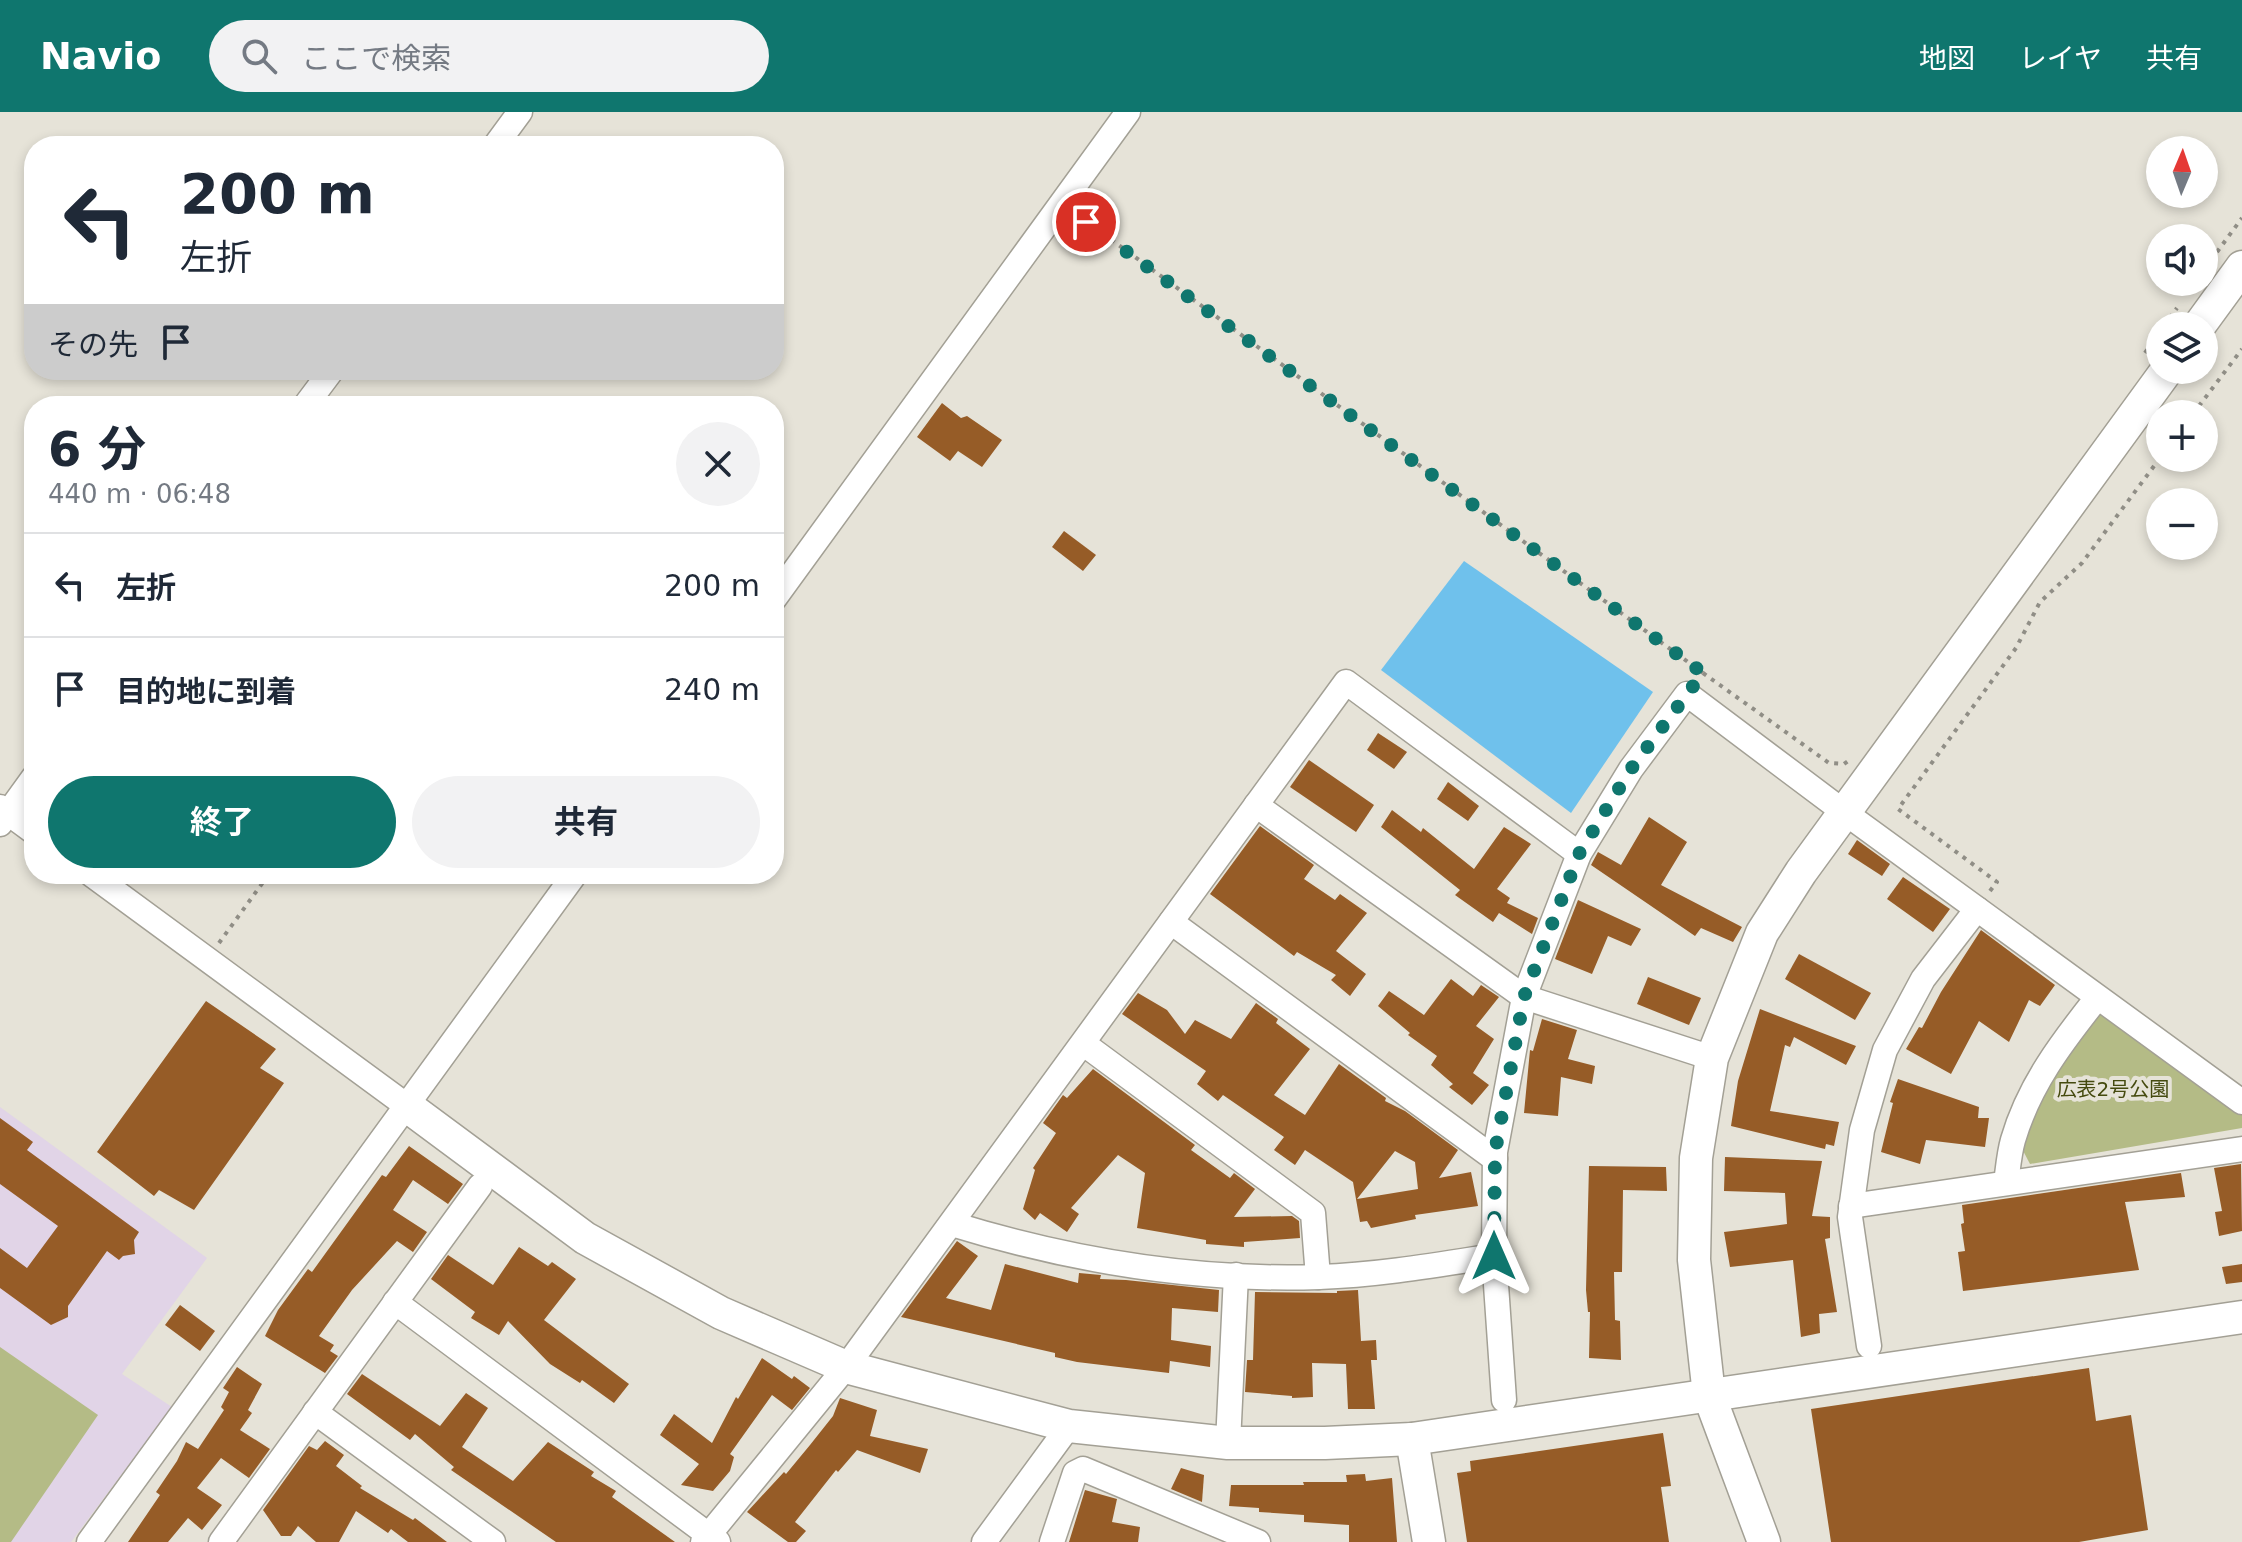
<!DOCTYPE html>
<html lang="ja">
<meta charset="utf-8">
<style>
:root{--surface:#fff;--page:#f2f2f3;--text:#1f2937;--muted:#747a83;--line:#e0e1e3;--accent:#0f766e}
body{margin:0;font-family:"DejaVu Sans","Noto Sans JP",sans-serif;background:var(--page);color:var(--text);height:100vh;display:flex;flex-direction:column;font-size:30px;white-space:nowrap}
*{box-sizing:border-box;margin:0}
p{font-size:26px;color:var(--muted)}
.icon{flex:none;width:44px;height:44px;fill:none;stroke:currentColor;stroke-width:2;stroke-linecap:round;stroke-linejoin:round}
.map{position:relative;flex:1;overflow:hidden}
.panel{position:absolute;left:24px;top:284px;width:760px;height:488px;display:flex;flex-direction:column;background:var(--surface);border-radius:32px;box-shadow:0 4px 12px #0003}
.panel>*{flex:none}
.top-card{position:absolute;left:24px;top:24px;width:760px;height:244px;border-radius:32px;box-shadow:0 4px 12px #0003;background:#fff;color:var(--text);overflow:hidden}
.needle{width:52px;rotate:2deg}
.buttons{position:absolute;left:2146px;top:24px;display:grid;gap:16px}
.buttons a{display:grid;place-items:center;width:72px;height:72px;border-radius:50%;background:var(--surface);box-shadow:0 4px 12px #0003;font-size:40px}
.pin{position:absolute;display:grid;place-items:center;width:68px;height:68px;color:#fff;margin:-34px;border:4px solid #fff;border-radius:50%;box-shadow:0 2px 8px #0007}
.me{position:absolute;width:88px;margin:-44px;rotate:0deg;stroke-linejoin:round;filter:drop-shadow(0 0 6px #0008)}
.turn{display:flex;align-items:center;gap:28px;height:168px;padding:0 24px;font-size:36px}
.turn .icon{width:104px;height:104px;stroke-width:2.5}
.turn b{display:block;font-size:56px;line-height:68px}
.then{display:flex;align-items:center;height:76px;padding:0 24px;background:#0003;gap:16px;font-size:30px}
.round{display:grid;place-items:center;flex:none;width:84px;height:84px;border-radius:42px;background:var(--page)}
.overview{display:flex;align-items:center;justify-content:space-between;height:136px;padding:0 24px}
h1{font-size:48px;font-weight:700;line-height:60px}
.cta{display:flex;gap:16px;margin-top:auto;padding:16px 24px}
.cta a{flex:1;height:92px;border-radius:48px;background:var(--accent);color:#fff;font-size:32px;font-weight:700;line-height:92px;text-align:center}
.cta a+a{background:var(--page);color:var(--text)}
ul{padding:0;list-style:none}
li{display:flex;align-items:center;gap:24px;height:104px;padding:0 24px;border-top:2px solid var(--line)}
li div{flex:1}
li b{display:block;font-size:30px}
li em{font-style:normal}
header{display:flex;align-items:center;gap:48px;box-sizing:border-box;height:112px;padding:0 40px;background:var(--accent);color:#fff}
header strong{font-size:38px}
nav{display:flex;gap:44px;margin-inline-start:auto;font-size:28px}
.search{width:560px;height:72px;background:var(--page);display:flex;align-items:center;gap:20px;box-sizing:border-box;padding:0 28px;border-radius:44px;color:var(--muted);font-size:30px}
.map>svg:first-child{display:block}
.education{fill:#e1d4e7}
.green{fill:#b4bb86}
.water{fill:#6fc1ec}
.building{fill:#965c27;fill-rule:evenodd}
.lines{fill:none;stroke-linecap:round;stroke-linejoin:round}
.minor-casing{stroke:#a3a095;stroke-width:27}
.tertiary-casing{stroke:#a3a095;stroke-width:35}
.path{stroke:#908e86;stroke-width:4;stroke-dasharray:4 6;stroke-linecap:butt}
.minor{stroke:#fff;stroke-width:24}
.tertiary{stroke:#fff;stroke-width:32}
.route{stroke:#0f766e;stroke-width:14;stroke-dasharray:0 25.2}
.labels{text-anchor:middle;stroke-width:8;stroke-linejoin:round;paint-order:stroke}
.park-label{font-size:20px;fill:#454a0f;stroke:#e6e3d8}
</style>
<header>
<strong>Navio</strong>
<div class="search"><svg class="icon" aria-label="search" viewBox="0 0 24 24"><circle cx="10" cy="10" r="6"/><path d="M15 15l6 6"/></svg>ここで検索</div>
<nav><a>地図</a><a>レイヤ</a><a>共有</a></nav>
</header>
<div class="map">
<svg width="2242" height="1430" viewBox="0 0 2242 1430">
<rect width="100%" height="100%" fill="#e6e3d8"/>
<!-- education -->
<polygon class="education" points="0,995 207,1146 122,1262 172,1295 71,1430 0,1430"/>
<!-- green -->
<g class="green">
<polygon points="2103,895 2242,997 2242,1016 2030,1052 2019,1031 2043,977"/>
<polygon points="0,1235 98,1303 11,1430 0,1430"/>
</g>
<!-- water -->
<polygon class="water" points="1464,449 1653,580 1571,701 1381,558"/>
<!-- building -->
<g class="building">
<polygon points="942,291 961,306 967,304 1002,328 982,355 958,339 950,349 917,325"/>
<polygon points="1064,419 1096,443 1083,459 1052,435"/>
<polygon points="1378,621 1407,640 1394,657 1367,638"/>
<polygon points="1309,648 1374,693 1356,720 1290,675"/>
<polygon points="1448,670 1479,694 1468,709 1437,687"/>
<polygon points="1392,698 1421,720 1423,716 1474,757 1504,715 1531,732 1497,777 1510,786 1507,791 1538,806 1532,822 1499,801 1493,810 1455,783 1460,778 1381,715"/>
<polygon points="1649,705 1687,730 1661,773 1742,815 1733,830 1701,816 1695,824 1591,753 1598,740 1621,753"/>
<polygon points="1260,714 1314,753 1304,767 1335,788 1340,782 1367,801 1336,839 1366,862 1350,884 1331,868 1336,863 1297,840 1294,844 1210,782"/>
<polygon points="1857,728 1890,752 1882,764 1848,742"/>
<polygon points="1903,765 1950,797 1933,820 1887,787"/>
<polygon points="1578,788 1641,817 1631,834 1608,824 1592,862 1555,847"/>
<polygon points="1981,818 2055,873 2040,894 2029,888 2009,930 1979,909 1951,962 1906,937 1919,915 1922,916 1941,880"/>
<polygon points="1799,842 1871,881 1855,908 1785,867"/>
<polygon points="1648,865 1701,886 1689,913 1637,892"/>
<polygon points="1451,867 1473,884 1481,873 1499,885 1476,914 1494,927 1473,961 1489,973 1472,993 1449,975 1453,972 1431,953 1437,944 1408,923 1410,921 1378,894 1389,879 1424,903"/>
<path d="M1138 881 1167 898 1185 922 1195 908 1231 927 1256 891 1278 907 1276 911 1310 937 1274 983 1305 1003 1339 952 1386 986 1385 989 1405 999 1458 1038 1439 1066 1471 1060 1478 1094 1415 1103 1416 1107 1371 1116 1367 1109 1360 1110 1353 1070 1305 1038 1295 1053 1274 1038 1284 1025 1223 983 1218 989 1197 972 1206 959 1122 902ZM1395 1039 1415 1050 1418 1077 1357 1087Z"/>
<polygon points="206,889 276,937 260,956 284,971 194,1098 159,1078 154,1084 97,1040"/>
<polygon points="1760,897 1856,934 1846,953 1794,925 1790,935 1785,933 1770,999 1839,1010 1834,1034 1826,1032 1825,1037 1731,1014 1738,969"/>
<polygon points="1542,907 1577,918 1568,947 1595,954 1592,972 1561,965 1558,1004 1524,1001 1530,938 1533,939"/>
<polygon points="1093,957 1195,1033 1191,1038 1230,1066 1234,1061 1255,1077 1234,1105 1292,1104 1299,1109 1300,1126 1244,1130 1244,1135 1206,1132 1206,1128 1137,1116 1145,1061 1118,1043 1071,1096 1079,1102 1067,1120 1040,1101 1035,1108 1023,1097 1035,1058 1033,1056 1056,1021 1043,1011 1063,983 1067,986"/>
<polygon points="1898,967 1979,995 1978,1006 1989,1006 1985,1035 1926,1028 1920,1052 1881,1040 1893,991 1890,990"/>
<polygon points="0,1006 33,1030 27,1038 139,1120 134,1128 135,1142 123,1144 119,1148 107,1139 68,1194 68,1205 51,1213 0,1176 0,1136 27,1156 58,1114 0,1072"/>
<polygon points="409,1034 463,1072 448,1092 413,1068 393,1098 427,1120 413,1140 397,1129 352,1178 319,1224 334,1233 330,1239 338,1244 325,1261 265,1224 278,1198 308,1157 312,1160 382,1063 386,1065"/>
<polygon points="1725,1045 1822,1049 1812,1104 1830,1105 1830,1126 1825,1127 1837,1200 1819,1202 1820,1221 1801,1225 1793,1148 1730,1155 1724,1120 1787,1112 1785,1081 1724,1079"/>
<polygon points="2241,1052 2242,1119 2219,1124 2215,1100 2222,1099 2214,1056"/>
<polygon points="1589,1054 1666,1055 1667,1079 1623,1078 1622,1160 1614,1160 1615,1208 1620,1209 1621,1248 1589,1246 1590,1200 1588,1200 1586,1178"/>
<polygon points="2181,1061 2185,1085 2125,1090 2139,1158 1963,1179 1958,1140 1965,1139 1961,1112 1964,1111 1962,1093"/>
<polygon points="957,1129 978,1144 946,1186 991,1198 1005,1152 1078,1171 1079,1161 1101,1163 1100,1167 1126,1168 1219,1178 1218,1200 1172,1196 1171,1228 1211,1234 1210,1255 1170,1249 1169,1261 1077,1250 1055,1245 1055,1241 901,1205"/>
<polygon points="519,1135 548,1154 552,1150 576,1167 544,1208 629,1272 614,1291 582,1268 580,1271 550,1252 508,1209 499,1223 471,1206 475,1200 431,1167 448,1143 493,1173"/>
<polygon points="2242,1152 2242,1170 2226,1172 2222,1155"/>
<polygon points="1358,1178 1361,1229 1376,1228 1377,1248 1371,1248 1375,1297 1348,1297 1346,1252 1312,1251 1313,1285 1292,1286 1292,1284 1245,1280 1247,1248 1253,1248 1255,1180 1337,1181 1337,1179"/>
<polygon points="180,1193 215,1219 200,1239 165,1213"/>
<polygon points="762,1246 792,1267 794,1264 810,1276 792,1298 772,1283 730,1342 734,1345 730,1359 713,1379 681,1373 699,1352 660,1323 674,1302 712,1331 736,1285 738,1287"/>
<polygon points="237,1255 262,1272 248,1298 252,1301 240,1318 270,1337 249,1366 221,1346 197,1376 222,1393 202,1418 188,1406 168,1430 128,1430 160,1383 156,1380 177,1349 186,1330 198,1337 224,1298 221,1295 229,1280 223,1276"/>
<polygon points="2089,1256 2096,1309 2131,1303 2148,1418 2079,1430 1831,1430 1811,1297"/>
<polygon points="362,1262 440,1314 466,1281 488,1296 462,1335 513,1369 548,1330 594,1360 591,1364 616,1379 612,1385 675,1430 556,1430 451,1358 454,1355 415,1322 410,1328 347,1282"/>
<polygon points="840,1286 877,1298 870,1324 928,1337 920,1361 857,1338 838,1360 836,1358 795,1410 806,1419 796,1430 788,1430 747,1400 784,1360 786,1362 810,1333 833,1304"/>
<polygon points="1663,1321 1671,1374 1661,1375 1669,1430 1467,1430 1457,1361 1471,1359 1470,1349"/>
<polygon points="325,1329 344,1343 336,1354 362,1374 360,1376 413,1408 415,1406 447,1430 408,1430 391,1417 388,1421 356,1399 339,1430 316,1430 298,1414 291,1424 281,1424 263,1398 309,1334 317,1338"/>
<polygon points="1181,1356 1204,1363 1202,1390 1171,1377"/>
<polygon points="1365,1362 1366,1369 1392,1366 1397,1430 1349,1430 1349,1413 1304,1410 1304,1403 1259,1400 1259,1396 1229,1394 1231,1373 1304,1373 1303,1370 1347,1370 1346,1363"/>
<polygon points="1085,1378 1117,1387 1112,1410 1140,1415 1138,1430 1069,1430"/>
</g>
<g class="lines">
<!-- minor casing -->
<g class="minor-casing">
<g id="minor">
<polyline points="495,34 520,0"/>
<polyline points="305,294 332,258"/>
<polyline points="774,487 1128,0"/>
<polyline points="1256,693 1524,885 1712,946"/>
<polyline points="0,695 34,720"/>
<polyline points="0,712 34,665"/>
<polyline points="91,762 407,994"/>
<polyline points="1171,810 1495,1047"/>
<polyline points="1084,932 1313,1101 1318,1165"/>
<path d="M2006 1071C2008 1057 2009 1042 2013 1028 2029 973 2062 930 2097 886"/>
<polyline points="1851,1094 2242,1037"/>
<path d="M952 1112C1069 1148 1196 1169 1319 1165 1378 1163 1436 1153 1494 1144"/>
<polyline points="395,1190 718,1430"/>
<polyline points="1869,1234 1850,1105 1862,1018 1885,938 1923,867 1977,797"/>
<polyline points="1504,1288 1494,1144 1495,1040 1524,885 1579,742 1631,657 1687,582 1844,700 2242,990"/>
<polyline points="315,1300 493,1430"/>
<polyline points="1228,1331 1236,1163"/>
<polyline points="89,1430 575,762"/>
<polyline points="221,1430 480,1074"/>
<polyline points="703,1430 846,1255 1346,570 1579,742"/>
<polyline points="984,1430 1069,1314"/>
<polyline points="1052,1430 1075,1361 1083,1357 1258,1430"/>
</g>
</g>
<!-- tertiary casing -->
<g class="tertiary-casing">
<g id="tertiary">
<polyline points="2199,214 2242,155"/>
<polyline points="407,994 585,1126 721,1201 846,1255 1069,1314 1228,1331 1325,1331 1412,1327 2242,1205"/>
<polyline points="1412,1327 1429,1430"/>
<polyline points="1764,1430 1709,1283 1694,1148 1696,1046 1712,946 1762,821 1801,760 2167,258"/>
</g>
</g>
<!-- path -->
<g class="path">
<polyline points="1079,104 1703,561"/>
<polyline points="2217,140 2242,106"/>
<polyline points="2164,214 2177,196"/>
<polyline points="2145,241 2160,219"/>
<polyline points="2193,302 2242,237"/>
<polyline points="1703,561 1829,651 1844,652 1848,649"/>
<polyline points="1990,779 1997,770 1898,697 2016,536 2040,490 2082,451 2160,346"/>
<polyline points="219,831 269,762"/>
</g>
<!-- minor -->
<use href="#minor" class="minor"/>
<!-- tertiary -->
<use href="#tertiary" class="tertiary"/>
</g>
<g class="lines">
<!-- route -->
<polyline class="route" points="1086,110 1703,561 1631,657 1579,742 1524,885 1495,1040 1494,1144"/>
</g>
<g class="labels">
<!-- park labels -->
<g class="park-label">
<text x="2113" y="984">広表2号公園</text>
</g>
</g>
</svg>
<div class="buttons">
<a><svg class="needle" viewBox="-14 -14 28 28"><path d="M0-13l5 13h-10z" fill="#e53935"/><path d="M0 13l5-13h-10z" fill="#747a83"/></svg></a>
<a><svg class="icon" aria-label="sound" viewBox="0 0 24 24"><path d="M4 9h4l5-4v14l-5-4H4zM17 9q2 3 0 6"/></svg></a>
<a><svg class="icon" aria-label="layers" viewBox="0 0 24 24"><path d="M12 4l9 5-9 5-9-5zM3 14l9 5 9-5"/></svg></a>
<a>+</a>
<a>−</a>
</div>
<div class="pin" style="left:1086px;top:110px;background:#d93025"><svg class="icon" aria-label="arrive" viewBox="0 0 24 24"><path d="M6 21V4h12l-3 4 3 4H6"/></svg></div>
<svg class="me" style="left:1494px;top:1144px" viewBox="-20 -20 40 40"><path d="M0-17L14 15 0 8-14 15z" fill="#0f766e" stroke="#fff" stroke-width="4"/></svg>
<div class="top-card">
<div class="turn"><svg class="icon" aria-label="left" viewBox="0 0 24 24"><path d="M17 20v-9H6M10 6l-5 5 5 5"/></svg><div><b>200 m</b>左折</div></div>
<div class="then">その先<svg class="icon" aria-label="arrive" viewBox="0 0 24 24"><path d="M6 21V4h12l-3 4 3 4H6"/></svg></div>
</div>
<section class="panel">
<div class="overview"><div><h1>6 分</h1><p>440 m · 06:48</p></div><a class="round"><svg class="icon" aria-label="close" viewBox="0 0 24 24"><path d="M6 6l12 12M18 6L6 18"/></svg></a></div>
<ul>
<li><svg class="icon" aria-label="left" viewBox="0 0 24 24"><path d="M17 20v-9H6M10 6l-5 5 5 5"/></svg><div><b>左折</b></div><em>200 m</em></li>
<li><svg class="icon" aria-label="arrive" viewBox="0 0 24 24"><path d="M6 21V4h12l-3 4 3 4H6"/></svg><div><b>目的地に到着</b></div><em>240 m</em></li>
</ul>
<div class="cta"><a>終了</a><a>共有</a></div>
</section>
</div>
